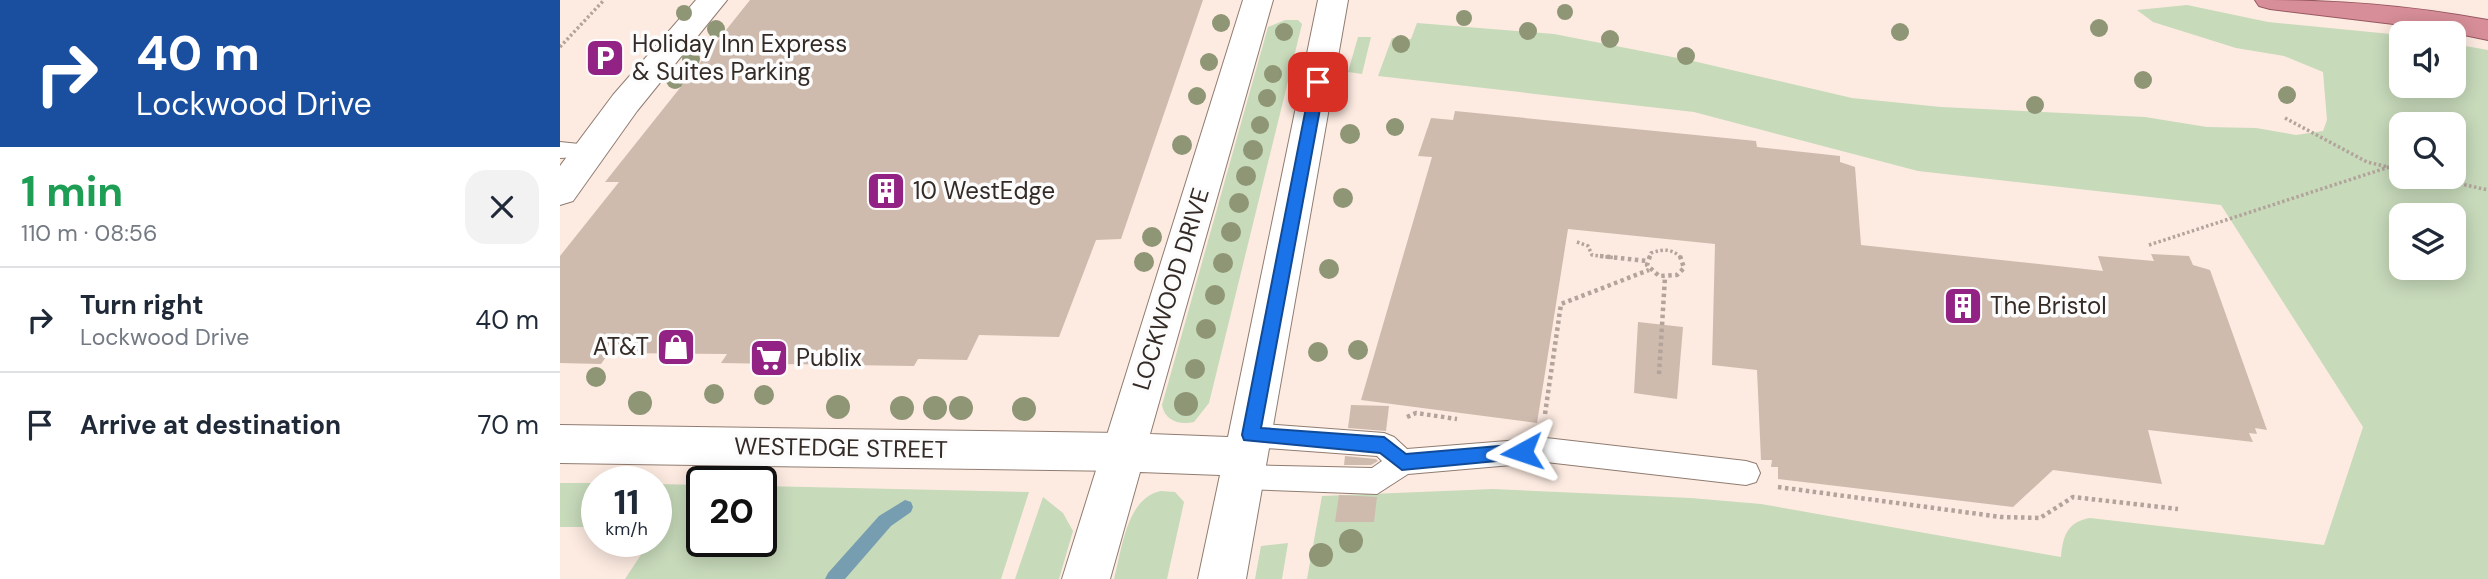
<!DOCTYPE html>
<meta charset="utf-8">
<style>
:root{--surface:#fff;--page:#f2f2f3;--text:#1f2937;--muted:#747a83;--line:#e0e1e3}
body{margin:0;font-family:"DM Sans",sans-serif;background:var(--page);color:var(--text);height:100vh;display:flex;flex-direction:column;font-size:26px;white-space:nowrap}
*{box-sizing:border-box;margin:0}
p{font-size:23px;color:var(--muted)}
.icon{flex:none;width:38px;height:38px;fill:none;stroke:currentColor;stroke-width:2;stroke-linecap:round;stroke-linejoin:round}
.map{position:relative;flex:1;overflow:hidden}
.side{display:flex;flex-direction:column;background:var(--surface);width:560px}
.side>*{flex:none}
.top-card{background:#1a4fa0;color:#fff;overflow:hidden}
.tools{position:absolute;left:1829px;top:21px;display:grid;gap:14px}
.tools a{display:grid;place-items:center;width:77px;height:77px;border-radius:14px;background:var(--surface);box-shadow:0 4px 18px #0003;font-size:35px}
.speed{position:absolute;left:21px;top:466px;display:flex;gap:14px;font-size:35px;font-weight:700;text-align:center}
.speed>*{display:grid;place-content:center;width:91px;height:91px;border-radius:50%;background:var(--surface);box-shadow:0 4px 18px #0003;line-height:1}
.speed small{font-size:18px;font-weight:400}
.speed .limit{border:4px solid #111;border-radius:10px;background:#fff;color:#111}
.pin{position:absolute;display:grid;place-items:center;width:60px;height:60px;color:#fff;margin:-30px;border-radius:14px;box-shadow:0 4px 10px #0006}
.me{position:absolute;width:77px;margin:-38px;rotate:265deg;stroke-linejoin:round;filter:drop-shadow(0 0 5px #0008)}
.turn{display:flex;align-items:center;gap:24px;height:147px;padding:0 21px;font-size:32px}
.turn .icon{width:91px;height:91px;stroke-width:2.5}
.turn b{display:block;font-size:49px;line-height:60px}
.round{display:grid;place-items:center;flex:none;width:74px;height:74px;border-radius:21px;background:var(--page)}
.summary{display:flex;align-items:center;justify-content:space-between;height:119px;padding:0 21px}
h1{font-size:42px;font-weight:700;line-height:52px;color:#1e9e55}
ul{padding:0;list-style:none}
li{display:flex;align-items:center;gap:21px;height:105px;padding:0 21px;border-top:2px solid var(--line)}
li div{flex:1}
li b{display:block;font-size:26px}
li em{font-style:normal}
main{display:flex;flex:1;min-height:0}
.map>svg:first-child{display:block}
.green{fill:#c7daba;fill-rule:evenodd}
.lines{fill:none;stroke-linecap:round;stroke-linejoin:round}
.stream{fill:#779db1;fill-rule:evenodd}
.building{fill:#cfbaae}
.service-casing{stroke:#907c71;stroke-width:2}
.minor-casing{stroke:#907c71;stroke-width:2}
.secondary-casing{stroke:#907c71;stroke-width:2}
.trunk-casing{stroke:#975860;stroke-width:2}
.path-far1{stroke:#b2a39b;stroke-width:3.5;stroke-dasharray:2.5 2.5;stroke-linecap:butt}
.path{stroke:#b2a39b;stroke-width:4.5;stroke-dasharray:3.5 3.5;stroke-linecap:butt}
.service{fill:#fff;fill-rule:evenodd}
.minor{fill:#fff;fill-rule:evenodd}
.secondary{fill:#fff;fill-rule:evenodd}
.trunk{fill:#d78e98;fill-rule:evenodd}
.tree{fill:#8f9676}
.route{fill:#1a73e8;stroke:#114b97;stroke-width:2}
.labels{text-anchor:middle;stroke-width:7;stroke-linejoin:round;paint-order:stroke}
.poi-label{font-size:24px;fill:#342b27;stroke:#fcfcfc;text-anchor:start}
.street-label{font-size:24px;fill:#342b27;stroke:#fcfcfc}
</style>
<main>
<section class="side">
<div class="top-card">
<div class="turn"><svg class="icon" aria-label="right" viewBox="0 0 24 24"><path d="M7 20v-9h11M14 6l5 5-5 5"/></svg><div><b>40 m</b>Lockwood Drive</div></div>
</div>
<div class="summary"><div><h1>1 min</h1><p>110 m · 08:56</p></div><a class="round"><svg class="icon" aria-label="close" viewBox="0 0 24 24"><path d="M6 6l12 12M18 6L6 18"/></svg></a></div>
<ul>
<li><svg class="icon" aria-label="right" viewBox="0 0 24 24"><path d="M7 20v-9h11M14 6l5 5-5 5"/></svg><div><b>Turn right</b><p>Lockwood Drive</p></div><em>40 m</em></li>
<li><svg class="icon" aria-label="arrive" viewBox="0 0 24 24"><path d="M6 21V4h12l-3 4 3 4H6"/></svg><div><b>Arrive at destination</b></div><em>70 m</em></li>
</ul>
</section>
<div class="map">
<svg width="1928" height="579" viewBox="0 0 1928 579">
<rect width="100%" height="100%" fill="#fdebe1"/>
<!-- green -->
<g class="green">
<path d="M1627 5 1708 22 1841 35V86H1894V44L1928 50V579H747L762 496 933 489 1131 498 1201 504 1501 557C1503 536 1507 522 1530 518L1764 545 1803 427 1661 205 1358 171 1134 112 818 76 832 38 851 39 857 23 994 34 1133 61 1292 98 1381 107 1585 117 1647 127 1696 128 1736 135 1763 131 1767 120 1763 72 1724 56 1676 48 1593 22 1577 10ZM1841 124H1894V177H1841ZM1841 215H1894V268H1841Z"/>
<path d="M725 20H738L742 24 649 403 634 422C619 425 605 421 602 405L708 27Z"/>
<polygon points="798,37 811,37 802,74 788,72"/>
<rect x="0" y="483" width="37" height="44"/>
<polygon points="96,484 142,485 142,541 201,541 201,486 469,492 441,579 65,579 90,541 96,541"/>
<path d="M601 491 615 492 624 502 607 579H554C562 550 566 498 601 491Z"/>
<polygon points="483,497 503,513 513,531 499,579 455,579"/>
<polygon points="728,543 722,579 695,579 701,546"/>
</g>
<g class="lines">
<!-- stream -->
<polygon class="stream" points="345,500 351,502 353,507 351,512 331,526 285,579 265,579 268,573 319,516"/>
</g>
<!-- building -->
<g class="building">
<polygon points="190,0 643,0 561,239 536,240 499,337 419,335 407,360 358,359 354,366 161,363 167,354 49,353 41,364 0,363 0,256 59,182 45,182"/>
<polygon points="895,111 1196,141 1197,147 1280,156 1280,162 1295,167 1301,245 1543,271 1538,256 1594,261 1591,254 1629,256 1633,265 1650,270 1707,430 1695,428 1697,434 1689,433 1693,442 1588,430 1602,484 1493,470 1453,507 1218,479 1218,467 1211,467 1212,460 1201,460 1197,370 1152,365 1155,244 1008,229 977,423 801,400 872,157 858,156 871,118 893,120"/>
<polygon points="1078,322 1123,327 1117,399 1074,393"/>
<polygon points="791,405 829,406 826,431 788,428"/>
<polygon points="785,456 816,459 818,461 811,465 784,465"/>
<polygon points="779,495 817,497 814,522 775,522"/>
</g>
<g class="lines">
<!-- service casing -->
<g class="service-casing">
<g id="service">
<polygon points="0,142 39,146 42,151 39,156 0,158"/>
<polygon points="691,423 824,433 834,437 847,449 986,438 1186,461 1196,464 1200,473 1196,482 1186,485 986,462 848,474 817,494 683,489 673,486 669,477 673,468 683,465 812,468 822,461 817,456 691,447 681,443 677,435 681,427"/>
</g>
</g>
<!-- minor casing -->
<g class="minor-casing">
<g id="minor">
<polygon points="136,0 167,0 77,111 13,201 0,205 0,166 53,95"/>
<polygon points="0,425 562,433 577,439 584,452 577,465 562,471 0,463"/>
</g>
</g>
<!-- secondary casing -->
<g class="secondary-casing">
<polygon id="secondary" points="683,0 713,0 590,434 668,437 758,0 788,0 686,579 638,579 660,475 580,472 550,579 502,579"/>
</g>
<!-- trunk casing -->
<g class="trunk-casing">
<path id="trunk" d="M1695 0C1778 0 1846 5 1928 20V40L1875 29 1710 9 1699 6Z"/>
</g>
<!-- path-far1 -->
<g class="path-far1">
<polyline points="0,47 44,0"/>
<polyline points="1725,118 1807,162 1841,170"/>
<polyline points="1870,177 1928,190"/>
<polyline points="1017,242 1028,246 1032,255 1056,258"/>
<polyline points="1589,245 1829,167"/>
<path d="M1089 258 1091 253C1103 249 1112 248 1121 258"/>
</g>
<!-- path -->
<g class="path">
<polyline points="1040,256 1087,261"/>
<polyline points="1090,256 1087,265 1099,276 1117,275 1124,268 1120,256"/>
<polyline points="1099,374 1105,277"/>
<polyline points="985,414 1001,304 1089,270"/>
<polyline points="847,417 856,413 897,419"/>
<polyline points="1218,487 1441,517 1480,518 1513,497 1618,509"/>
</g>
<!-- service -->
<use href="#service" class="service"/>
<!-- minor -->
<use href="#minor" class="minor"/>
<!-- secondary -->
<use href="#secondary" class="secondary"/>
<!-- trunk -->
<use href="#trunk" class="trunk"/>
</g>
<!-- trees -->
<g class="tree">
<circle cx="1005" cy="12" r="8"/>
<circle cx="124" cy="13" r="8"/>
<circle cx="904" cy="18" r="8"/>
<circle cx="661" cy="23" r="9"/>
<circle cx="1539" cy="28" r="9"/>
<circle cx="156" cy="29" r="9"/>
<circle cx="968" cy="31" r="9"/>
<circle cx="724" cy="32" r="9"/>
<circle cx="1340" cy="32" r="9"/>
<circle cx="1050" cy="39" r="9"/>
<circle cx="841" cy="44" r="9"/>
<circle cx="1126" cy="56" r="9"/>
<circle cx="131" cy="59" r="9"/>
<circle cx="649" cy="62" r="9"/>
<circle cx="713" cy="74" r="9"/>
<circle cx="115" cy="80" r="9"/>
<circle cx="1583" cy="80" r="9"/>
<circle cx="1727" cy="95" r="9"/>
<circle cx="637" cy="96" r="9"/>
<circle cx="707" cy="98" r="9"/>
<circle cx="1475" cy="105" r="9"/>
<circle cx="700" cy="125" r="9"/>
<circle cx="835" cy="127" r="9"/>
<circle cx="790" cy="134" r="10"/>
<circle cx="622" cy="145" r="10"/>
<circle cx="693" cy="150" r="10"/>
<circle cx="686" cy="176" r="10"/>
<circle cx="783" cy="198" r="10"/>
<circle cx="679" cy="203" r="10"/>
<circle cx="671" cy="232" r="10"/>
<circle cx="592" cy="237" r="10"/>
<circle cx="584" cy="262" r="10"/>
<circle cx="663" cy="263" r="10"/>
<circle cx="769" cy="269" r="10"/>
<circle cx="655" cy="295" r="10"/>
<circle cx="646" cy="329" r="10"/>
<circle cx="798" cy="350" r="10"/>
<circle cx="758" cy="352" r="10"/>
<circle cx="635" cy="369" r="10"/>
<circle cx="36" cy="377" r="10"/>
<circle cx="154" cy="394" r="10"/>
<circle cx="204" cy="395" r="10"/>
<circle cx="80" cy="403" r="12"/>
<circle cx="626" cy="404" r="12"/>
<circle cx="278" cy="407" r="12"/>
<circle cx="342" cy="408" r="12"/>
<circle cx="375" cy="408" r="12"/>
<circle cx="401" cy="408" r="12"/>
<circle cx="464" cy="409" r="12"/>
<circle cx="791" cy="541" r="12"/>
<circle cx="761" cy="555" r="12"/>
</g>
<!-- route -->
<polygon class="route" points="758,77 765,82 701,428 824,437 846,454 962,444 971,452 969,458 842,470 820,453 684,440 682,435 751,82"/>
<!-- icons -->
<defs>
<g id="parking-square" transform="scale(2.0125)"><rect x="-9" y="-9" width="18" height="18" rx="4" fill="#922385" stroke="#fcfcfc"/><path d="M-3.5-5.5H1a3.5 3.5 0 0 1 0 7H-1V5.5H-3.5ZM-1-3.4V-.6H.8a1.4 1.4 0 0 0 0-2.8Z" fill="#fff"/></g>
<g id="building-square" transform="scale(2.0125)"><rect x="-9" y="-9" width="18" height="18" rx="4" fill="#922385" stroke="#fcfcfc"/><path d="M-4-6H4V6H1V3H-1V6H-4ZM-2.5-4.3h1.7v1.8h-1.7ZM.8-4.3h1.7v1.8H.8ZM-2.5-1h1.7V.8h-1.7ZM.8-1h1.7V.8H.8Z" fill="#fff"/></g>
<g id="shop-square" transform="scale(2.0125)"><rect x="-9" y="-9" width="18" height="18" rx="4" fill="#922385" stroke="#fcfcfc"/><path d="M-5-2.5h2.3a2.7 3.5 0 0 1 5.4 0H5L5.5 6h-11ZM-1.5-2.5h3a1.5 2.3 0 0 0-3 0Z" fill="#fff"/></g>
<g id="supermarket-square" transform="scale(2.0125)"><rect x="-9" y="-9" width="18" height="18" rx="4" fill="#922385" stroke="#fcfcfc"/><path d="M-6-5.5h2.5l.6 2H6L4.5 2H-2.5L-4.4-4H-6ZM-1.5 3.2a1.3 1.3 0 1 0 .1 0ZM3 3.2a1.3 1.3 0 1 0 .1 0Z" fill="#fff"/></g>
</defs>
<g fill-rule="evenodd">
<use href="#parking-square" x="45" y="58"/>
<use href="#building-square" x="326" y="191"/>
<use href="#building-square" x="1403" y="306"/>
<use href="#shop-square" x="116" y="347"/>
<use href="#supermarket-square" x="209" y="358"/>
</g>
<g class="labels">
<!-- poi labels -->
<g class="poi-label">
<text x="72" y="52">Holiday Inn Express<tspan x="72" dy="28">&amp; Suites Parking</tspan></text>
<text x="353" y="199">10 WestEdge</text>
<text x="1430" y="314">The Bristol</text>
<text x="89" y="355" text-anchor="end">AT&amp;T</text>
<text x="236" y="366">Publix</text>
</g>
<!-- street labels -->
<g class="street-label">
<text transform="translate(611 289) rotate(-73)" y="8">LOCKWOOD DRIVE</text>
<text transform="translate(281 448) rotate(1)" y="8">WESTEDGE STREET</text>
</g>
</g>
</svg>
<div class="tools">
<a><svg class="icon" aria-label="sound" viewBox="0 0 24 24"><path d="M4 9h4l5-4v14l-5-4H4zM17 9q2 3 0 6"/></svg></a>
<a><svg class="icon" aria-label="search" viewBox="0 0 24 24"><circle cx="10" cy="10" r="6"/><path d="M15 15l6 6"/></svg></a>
<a><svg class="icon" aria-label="layers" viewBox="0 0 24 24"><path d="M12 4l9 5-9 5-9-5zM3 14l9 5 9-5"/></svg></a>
</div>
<div class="speed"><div>11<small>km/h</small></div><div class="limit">20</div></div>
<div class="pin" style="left:758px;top:82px;background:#d93025"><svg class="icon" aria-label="arrive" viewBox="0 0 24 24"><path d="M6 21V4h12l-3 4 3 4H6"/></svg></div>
<svg class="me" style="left:962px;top:452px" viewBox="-20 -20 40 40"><path d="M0-17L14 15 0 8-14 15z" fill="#1a73e8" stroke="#fff" stroke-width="4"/></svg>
</div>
</main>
